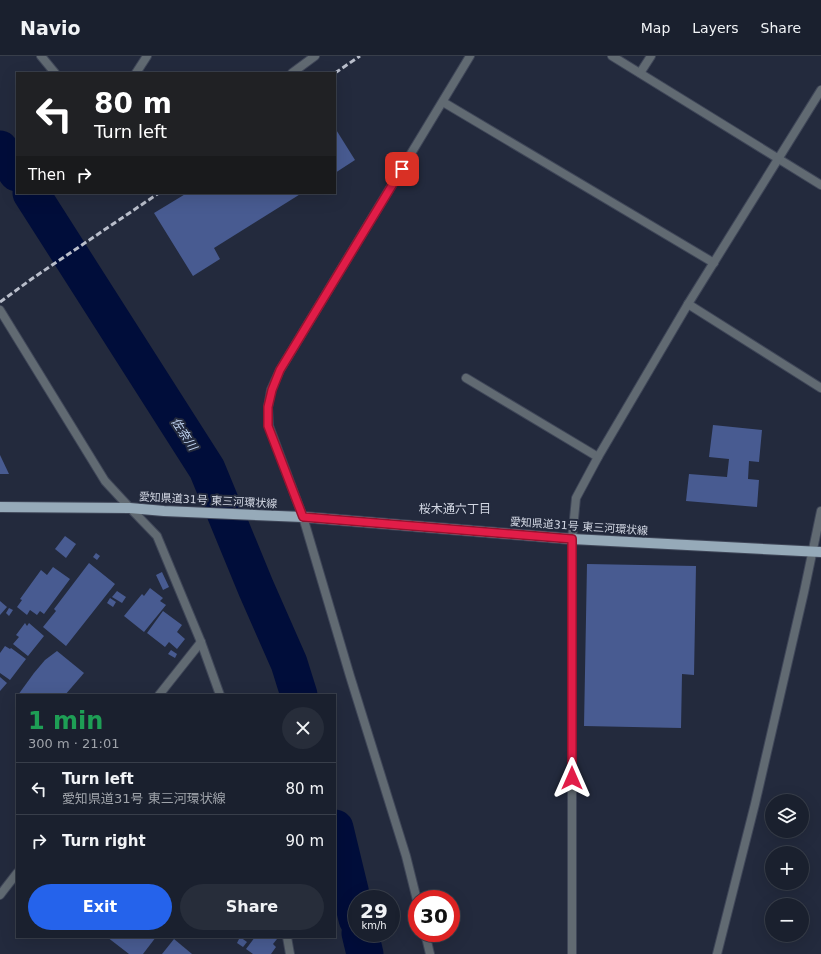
<!DOCTYPE html>
<meta charset="utf-8">
<style>
:root{--surface:#1a202e;--page:#272d3a;--text:#f1f3f6;--muted:#9fa3aa;--line:#383e4a;--accent:#2563eb}
body{margin:0;font-family:"DejaVu Sans","Noto Sans JP",sans-serif;background:var(--page);color:var(--text);height:100vh;display:flex;flex-direction:column;font-size:15px;white-space:nowrap}
*{box-sizing:border-box;margin:0}
p{font-size:13px;color:var(--muted)}
.icon{flex:none;width:22px;height:22px;fill:none;stroke:currentColor;stroke-width:2;stroke-linecap:round;stroke-linejoin:round}
.map{position:relative;flex:1;overflow:hidden}
.details{position:absolute;left:16px;top:638px;width:320px;height:244px;display:flex;flex-direction:column;background:var(--surface);border-radius:0px;box-shadow:0 4px 16px #0002,0 0 0 1px var(--line)}
.details>*{flex:none}
.guide{position:absolute;left:16px;top:16px;width:320px;height:122px;border-radius:0px;box-shadow:0 4px 16px #0002,0 0 0 1px var(--line);background:#202124;color:#fff;overflow:hidden}
.fabs{position:absolute;left:765px;top:738px;display:grid;gap:8px}
.fabs a{display:grid;place-items:center;width:44px;height:44px;border-radius:50%;background:var(--surface);box-shadow:0 4px 16px #0002,0 0 0 1px var(--line);font-size:20px}
.speed{position:absolute;left:348px;top:834px;display:flex;gap:8px;font-size:20px;font-weight:700;text-align:center}
.speed>*{display:grid;place-content:center;width:52px;height:52px;border-radius:50%;background:var(--surface);box-shadow:0 4px 16px #0002,0 0 0 1px var(--line);line-height:1}
.speed small{font-size:10px;font-weight:400}
.speed .limit{border:6px solid #d22;background:#fff;color:#111}
.pin{position:absolute;display:grid;place-items:center;width:34px;height:34px;color:#fff;margin:-17px;border-radius:8px;box-shadow:0 2px 6px #0006}
.me{position:absolute;width:44px;margin:-22px;rotate:0deg;stroke-linejoin:round;filter:drop-shadow(0 0 3px #0008)}
.turn{display:flex;align-items:center;gap:14px;height:84px;padding:0 12px;font-size:18px}
.turn .icon{width:52px;height:52px;stroke-width:2.5}
.turn b{display:block;font-size:28px;line-height:34px}
.then{display:flex;align-items:center;height:38px;padding:0 12px;background:#0003;gap:8px;font-size:15px}
.round{display:grid;place-items:center;flex:none;width:42px;height:42px;border-radius:21px;background:var(--page)}
.overview{display:flex;align-items:center;justify-content:space-between;height:68px;padding:0 12px}
h1{font-size:24px;font-weight:700;line-height:30px;color:#1e9e55}
.primary-button{display:flex;gap:8px;margin-top:auto;padding:8px 12px}
.primary-button a{flex:1;height:46px;border-radius:24px;background:var(--accent);color:#fff;font-size:16px;font-weight:700;line-height:46px;text-align:center}
.primary-button a+a{background:var(--page);color:var(--text)}
ul{padding:0;list-style:none}
li{display:flex;align-items:center;gap:12px;height:52px;padding:0 12px;border-top:1px solid var(--line)}
li div{flex:1}
li b{display:block;font-size:15px}
li em{font-style:normal}
header{display:flex;align-items:center;gap:24px;box-sizing:border-box;height:56px;padding:0 20px;background:var(--surface);border-bottom:1px solid var(--line)}
header strong{font-size:19px}
nav{display:flex;gap:22px;margin-inline-start:auto;font-size:14px}
.map>svg:first-child{display:block}
.lines{fill:none;stroke-linecap:round;stroke-linejoin:round}
.river{stroke:#000d3a;stroke-width:37}
.building{fill:#485b91}
.service-casing{stroke:#3f4658;stroke-width:10}
.minor-casing{stroke:#3f4658;stroke-width:10}
.tertiary-casing{stroke:#3f4658;stroke-width:10}
.primary-casing{stroke:#3f4658;stroke-width:12}
.service{stroke:#616a72;stroke-width:8}
.minor{stroke:#616a72;stroke-width:8}
.tertiary{stroke:#616a72;stroke-width:8}
.primary{stroke:#96aab9;stroke-width:10}
.rail{stroke:#b9becb;stroke-width:3;stroke-dasharray:6 3;stroke-linecap:butt}
.route-casing{stroke:#92132f;stroke-width:10}
.route{stroke:#e11d48;stroke-width:7}
.labels{text-anchor:middle;stroke-width:4;stroke-linejoin:round;paint-order:stroke}
.street-label{font-size:11px;fill:#d2d7e3;stroke:#232a3d}
.water-label{font-size:12px;font-style:italic;fill:#c5d9f8;stroke:#232a3d}
.neighbourhood-label{font-size:12px;fill:#d2d7e3;stroke:#232a3d}
</style>
<header>
<strong>Navio</strong>
<nav><a>Map</a><a>Layers</a><a>Share</a></nav>
</header>
<div class="map">
<svg width="821" height="898" viewBox="0 0 821 898">
<rect width="100%" height="100%" fill="#232a3d"/>
<g class="lines">
<!-- river -->
<g class="river">
<polyline points="0,93 17,117"/>
<polyline points="31,137 207,413 256,532 289,607 299,639"/>
<polyline points="335,772 357,863"/>
<polyline points="360,877 365,898"/>
</g>
</g>
<!-- building -->
<g class="building">
<polygon points="335,72 355,104 335,117"/>
<polygon points="187,137 302,137 214,192 220,203 193,220 154,157"/>
<polygon points="713,369 762,374 759,406 749,405 748,423 759,424 757,451 686,445 689,418 727,421 729,403 709,401"/>
<polygon points="0,399 9,418 0,418"/>
<polygon points="65,480 76,488 66,502 55,493"/>
<polygon points="96,497 100,500 97,504 93,501"/>
<polygon points="89,507 115,528 66,590 43,571 56,555 54,553"/>
<polygon points="587,508 696,510 694,619 682,618 681,672 584,670"/>
<polygon points="53,511 70,523 44,558 40,555 37,559 30,554 27,559 17,551 22,544 20,543 41,514 47,519"/>
<polygon points="162,516 169,531 163,534 156,519"/>
<polygon points="150,532 163,542 160,545 166,549 144,576 124,560 142,538 144,540"/>
<polygon points="117,535 126,541 122,547 112,541"/>
<polygon points="110,542 116,546 113,551 107,547"/>
<polygon points="0,545 7,551 0,559"/>
<polygon points="9,552 13,554 9,560 6,557"/>
<polygon points="163,555 182,569 177,576 185,583 177,593 169,586 165,591 147,577"/>
<polygon points="25,567 27,570 29,567 44,580 28,600 13,588 19,581 16,579"/>
<polygon points="5,590 10,593 11,592 26,603 10,624 0,617 0,597"/>
<polygon points="171,594 177,598 175,602 168,598"/>
<polygon points="57,595 84,617 65,639 18,639 34,617 45,604"/>
<polygon points="0,621 7,627 0,635"/>
<polygon points="107,881 156,881 143,898 129,898"/>
<polygon points="240,881 247,886 243,891 237,887"/>
<polygon points="255,881 274,881 277,883 273,888 276,891 271,898 253,898 246,893"/>
<polygon points="174,883 192,898 162,898"/>
</g>
<g class="lines">
<!-- service casing -->
<g class="service-casing">
<g id="service">
<polyline points="41,0 55,17"/>
<polyline points="136,17 147,0"/>
<polyline points="292,17 315,0"/>
</g>
</g>
<!-- minor casing -->
<g class="minor-casing">
<g id="minor">
<polyline points="612,0 821,129"/>
<polyline points="640,17 651,0"/>
<polyline points="443,46 714,207"/>
<polyline points="688,248 821,332"/>
<polyline points="466,322 598,401"/>
<polyline points="130,452 157,480 201,586 220,639"/>
<polyline points="159,639 201,586"/>
<polyline points="0,839 17,817"/>
<polyline points="417,844 406,800 350,620 303,461 269,370 268,351 271,334 280,314 470,0"/>
<polyline points="425,877 430,898"/>
<polyline points="287,881 290,898"/>
<polyline points="572,898 572,483 576,442 598,401 688,248 821,34"/>
</g>
</g>
<!-- tertiary casing -->
<g class="tertiary-casing">
<g id="tertiary">
<polyline points="0,254 105,425 130,452"/>
<polyline points="717,898 755,748 804,536 821,455"/>
</g>
</g>
<!-- primary casing -->
<g class="primary-casing">
<polyline id="primary" points="0,451 130,452 164,455 303,461 572,483 821,496"/>
</g>
<!-- service -->
<use href="#service" class="service"/>
<!-- minor -->
<use href="#minor" class="minor"/>
<!-- tertiary -->
<use href="#tertiary" class="tertiary"/>
<!-- primary -->
<use href="#primary" class="primary"/>
<!-- rail -->
<g class="rail">
<polyline points="335,17 360,0"/>
<polyline points="0,246 33,222 159,137"/>
</g>
</g>
<g class="lines">
<!-- route casing -->
<g class="route-casing">
<polyline id="route" points="402,113 280,314 272,334 268,351 268,370 303,461 572,483 572,722"/>
</g>
<!-- route -->
<use href="#route" class="route"/>
</g>
<g class="labels">
<!-- street labels -->
<g class="street-label">
<text transform="translate(208 444) rotate(3)" y="4">愛知県道31号 東三河環状線</text>
<text transform="translate(579 470) rotate(4)" y="4">愛知県道31号 東三河環状線</text>
</g>
<!-- water labels -->
<g class="water-label">
<text transform="translate(184 378) rotate(57)" y="4">佐奈川</text>
</g>
<!-- neighbourhood labels -->
<g class="neighbourhood-label">
<text x="455" y="457">桜木通六丁目</text>
</g>
</g>
</svg>
<div class="fabs">
<a><svg class="icon" aria-label="layers" viewBox="0 0 24 24"><path d="M12 4l9 5-9 5-9-5zM3 14l9 5 9-5"/></svg></a>
<a>+</a>
<a>−</a>
</div>
<div class="speed"><div>29<small>km/h</small></div><div class="limit">30</div></div>
<div class="pin" style="left:402px;top:113px;background:#d93025"><svg class="icon" aria-label="arrive" viewBox="0 0 24 24"><path d="M6 21V4h12l-3 4 3 4H6"/></svg></div>
<svg class="me" style="left:572px;top:722px" viewBox="-20 -20 40 40"><path d="M0-17L14 15 0 8-14 15z" fill="#e11d48" stroke="#fff" stroke-width="4"/></svg>
<div class="guide">
<div class="turn"><svg class="icon" aria-label="left" viewBox="0 0 24 24"><path d="M17 20v-9H6M10 6l-5 5 5 5"/></svg><div><b>80 m</b>Turn left</div></div>
<div class="then">Then<svg class="icon" aria-label="right" viewBox="0 0 24 24"><path d="M7 20v-9h11M14 6l5 5-5 5"/></svg></div>
</div>
<section class="details">
<div class="overview"><div><h1>1 min</h1><p>300 m · 21:01</p></div><a class="round"><svg class="icon" aria-label="close" viewBox="0 0 24 24"><path d="M6 6l12 12M18 6L6 18"/></svg></a></div>
<ul>
<li><svg class="icon" aria-label="left" viewBox="0 0 24 24"><path d="M17 20v-9H6M10 6l-5 5 5 5"/></svg><div><b>Turn left</b><p>愛知県道31号 東三河環状線</p></div><em>80 m</em></li>
<li><svg class="icon" aria-label="right" viewBox="0 0 24 24"><path d="M7 20v-9h11M14 6l5 5-5 5"/></svg><div><b>Turn right</b></div><em>90 m</em></li>
</ul>
<div class="primary-button"><a>Exit</a><a>Share</a></div>
</section>
</div>
